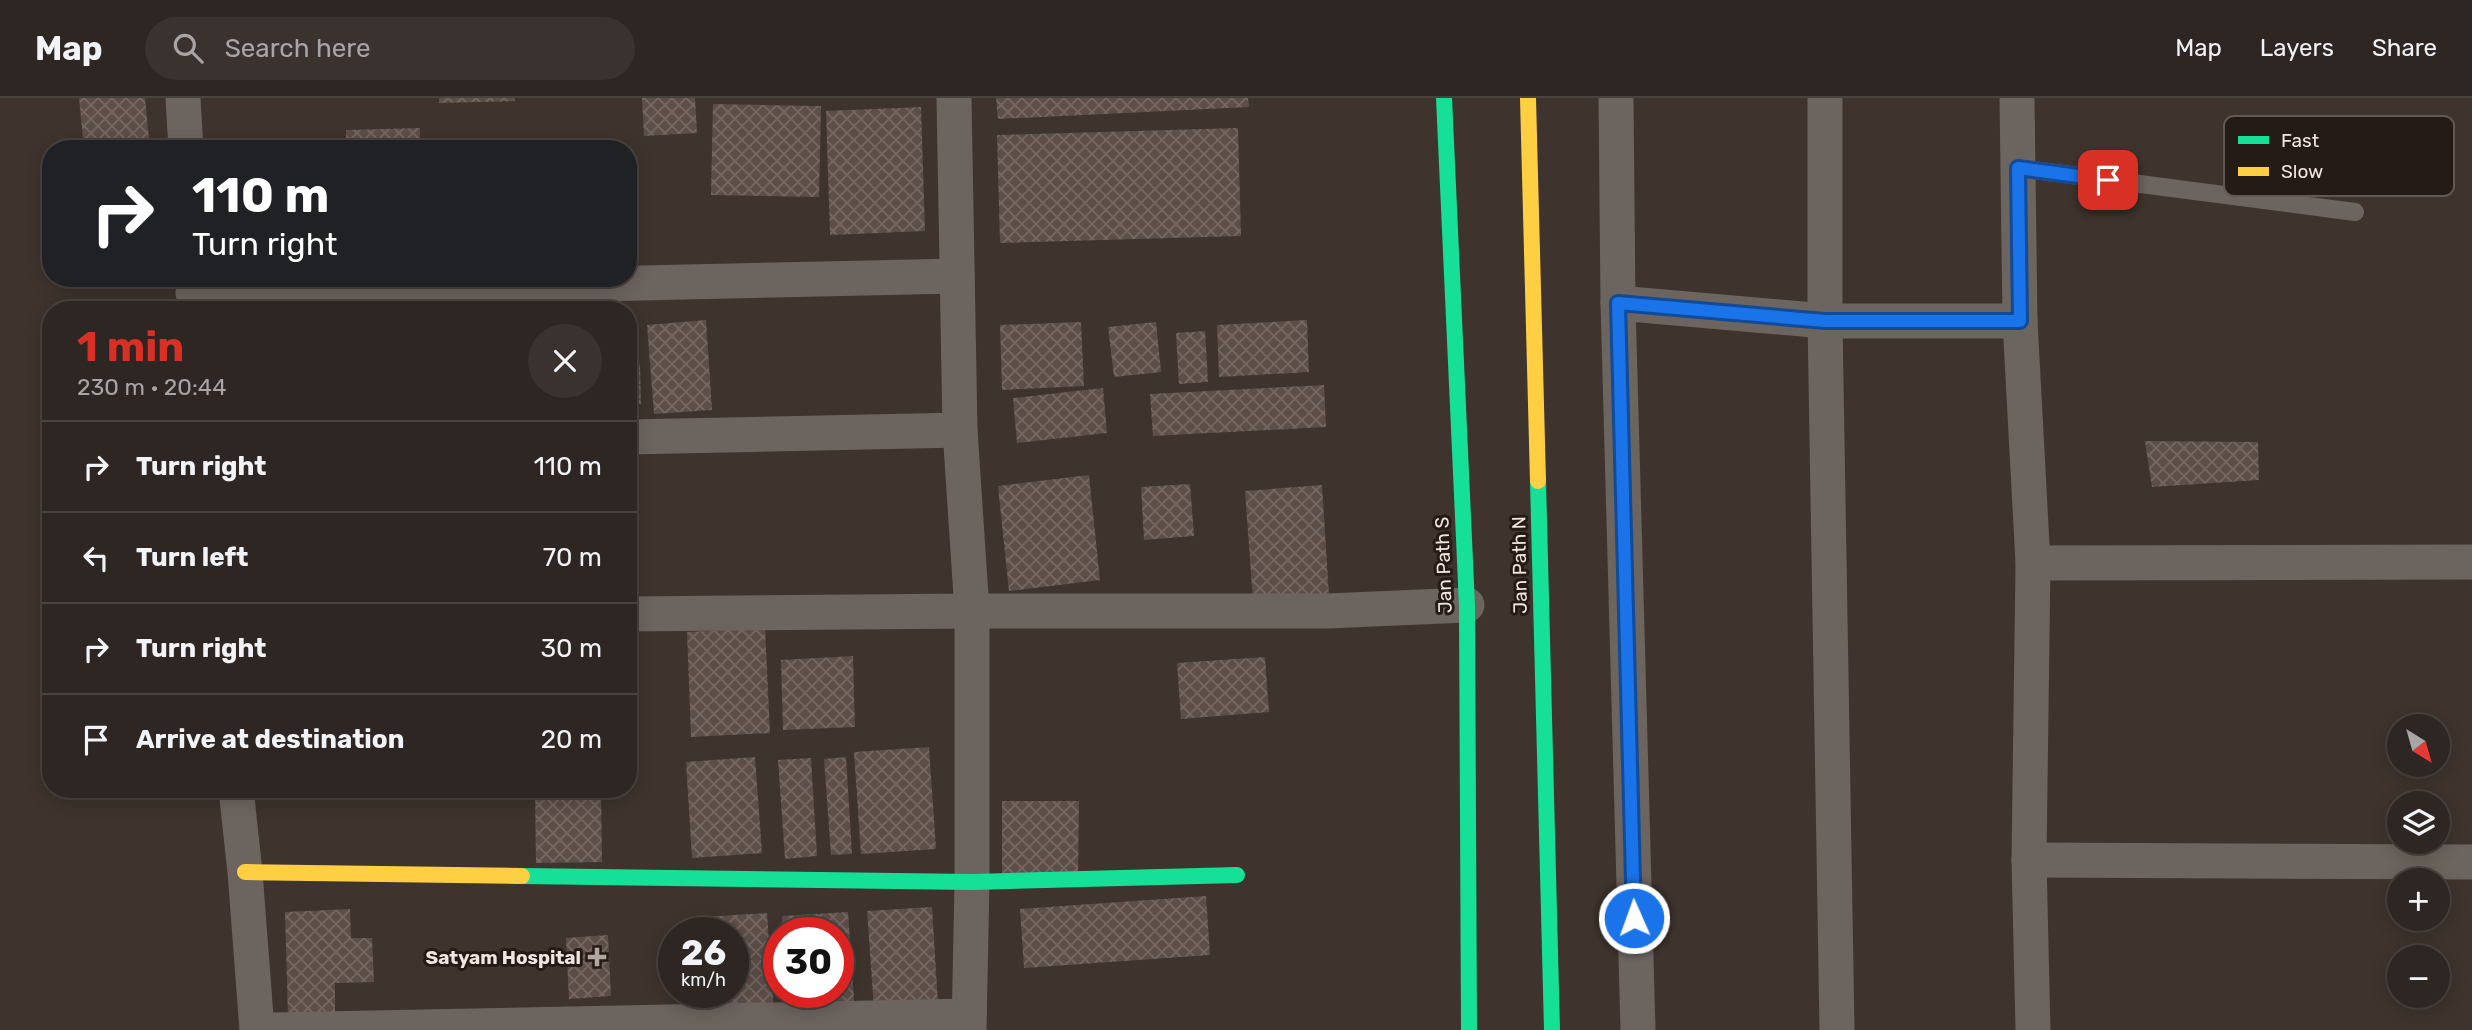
<!DOCTYPE html>
<meta charset="utf-8">
<style>
:root{--surface:#2e2622;--page:#3a322f;--text:#f1f3f6;--muted:#a7a5a5;--line:#494340;--accent:#d93025}
body{margin:0;font-family:Rubik,sans-serif;background:var(--page);color:var(--text);height:100vh;display:flex;flex-direction:column;font-size:26px;white-space:nowrap}
*{box-sizing:border-box;margin:0}
p{font-size:23px;color:var(--muted)}
.icon{flex:none;width:38px;height:38px;fill:none;stroke:currentColor;stroke-width:2;stroke-linecap:round;stroke-linejoin:round}
.map{position:relative;flex:1;overflow:hidden}
.drawer{position:absolute;left:42px;top:203px;width:595px;height:497px;display:flex;flex-direction:column;background:var(--surface);border-radius:28px;box-shadow:0 4px 18px #0003,0 0 0 2px var(--line)}
.drawer>*{flex:none}
.banner{position:absolute;left:42px;top:42px;width:595px;height:147px;border-radius:28px;box-shadow:0 4px 18px #0003,0 0 0 2px var(--line);background:#202124;color:#fff;overflow:hidden}
.needle{width:46px;rotate:143deg}
.tools{position:absolute;left:2387px;top:616px;display:grid;gap:14px}
.tools a{display:grid;place-items:center;width:63px;height:63px;border-radius:50%;background:var(--surface);box-shadow:0 4px 18px #0003,0 0 0 2px var(--line);font-size:35px}
.speed{position:absolute;left:658px;top:819px;display:flex;gap:14px;font-size:35px;font-weight:700;text-align:center}
.speed>*{display:grid;place-content:center;width:91px;height:91px;border-radius:50%;background:var(--surface);box-shadow:0 4px 18px #0003,0 0 0 2px var(--line);line-height:1}
.speed small{font-size:18px;font-weight:400}
.speed .limit{border:10px solid #d22;background:#fff;color:#111}
.pin{position:absolute;display:grid;place-items:center;width:60px;height:60px;color:#fff;margin:-30px;border-radius:14px;box-shadow:0 4px 10px #0006}
.me{position:absolute;width:77px;margin:-38px;rotate:358deg;stroke-linejoin:round;filter:drop-shadow(0 0 5px #0008)}
.turn{display:flex;align-items:center;gap:24px;height:147px;padding:0 35px;font-size:32px}
.turn .icon{width:91px;height:91px;stroke-width:2.5}
.turn b{display:block;font-size:49px;line-height:60px}
.round{display:grid;place-items:center;flex:none;width:74px;height:74px;border-radius:37px;background:var(--page)}
.head{display:flex;align-items:center;justify-content:space-between;height:119px;padding:0 35px}
h1{font-size:42px;font-weight:700;line-height:52px;color:var(--accent)}
ul{padding:0;list-style:none}
li{display:flex;align-items:center;gap:21px;height:91px;padding:0 35px;border-top:2px solid var(--line)}
li div{flex:1}
li b{display:block;font-size:26px}
li em{font-style:normal}
header{display:flex;align-items:center;gap:42px;box-sizing:border-box;height:98px;padding:0 35px;background:var(--surface);border-bottom:2px solid var(--line)}
header strong{font-size:33px}
nav{display:flex;gap:38px;margin-inline-start:auto;font-size:24px}
.search{width:490px;height:63px;background:var(--page);display:flex;align-items:center;gap:18px;box-sizing:border-box;padding:0 24px;border-radius:38px;color:var(--muted);font-size:26px}
.map>svg:first-child{display:block}
.building{fill:url(#building-cross-hatch)}
.lines{fill:none;stroke-linecap:round;stroke-linejoin:round}
.lane{stroke:#6c645f;stroke-width:18}
.street{stroke:#6c645f;stroke-width:35}
.fast{stroke:#16e098;stroke-width:16}
.slow{stroke:#ffcf43;stroke-width:16}
.route-casing{stroke:#114b97;stroke-width:18}
.route{stroke:#1a73e8;stroke-width:12}
.poi-dot{fill:#b3a7a1;stroke:#241b17;stroke-width:2.5}
.labels{text-anchor:middle;stroke-width:6;stroke-linejoin:round;paint-order:stroke}
.street-label{font-size:19px;fill:#f2e5df;stroke:#241b17}
.poi-label{font-size:19px;font-weight:bold;fill:#f2e5df;stroke:#241b17;text-anchor:end}
.key{fill:#241b17;stroke:#625853;stroke-width:2}
.key-label{font-size:19px;fill:#f2e5df}
</style>
<header>
<strong>Map</strong>
<div class="search"><svg class="icon" aria-label="search" viewBox="0 0 24 24"><circle cx="10" cy="10" r="6"/><path d="M15 15l6 6"/></svg>Search here</div>
<nav><a>Map</a><a>Layers</a><a>Share</a></nav>
</header>
<div class="map">
<svg width="2472" height="932" viewBox="0 0 2472 932">
<defs>
<pattern id="building-cross-hatch" width="8" height="8" patternUnits="userSpaceOnUse" patternTransform="scale(1.75)"><rect width="8" height="8" fill="#5d4e48"/><path d="M0 0l8 8M0 8l8-8" fill="none" stroke="#756762"/></pattern>
</defs>
<rect width="100%" height="100%" fill="#3e332d"/>
<!-- building -->
<g class="building">
<polygon points="79,0 145,0 150,51 84,51"/>
<polygon points="439,0 515,0 515,3 439,5"/>
<polygon points="642,0 695,0 697,35 644,38"/>
<polygon points="996,0 1248,0 1249,9 998,21"/>
<polygon points="713,6 821,8 819,99 711,97"/>
<polygon points="921,9 925,133 830,137 826,13"/>
<polygon points="420,30 420,51 346,51 346,32"/>
<polygon points="1238,30 1241,138 1000,145 997,37"/>
<polygon points="589,205 589,212 543,212 543,206"/>
<polygon points="482,206 482,212 439,212 439,207"/>
<polygon points="706,222 712,312 654,316 647,227"/>
<polygon points="1307,222 1309,274 1219,279 1217,227"/>
<polygon points="1081,224 1084,288 1002,292 1000,227"/>
<polygon points="1156,224 1161,274 1114,279 1108,229"/>
<polygon points="1205,233 1208,284 1179,286 1176,235"/>
<polygon points="628,266 640,266 641,306 628,306"/>
<polygon points="1324,287 1326,329 1153,338 1150,296"/>
<polygon points="1103,290 1107,335 1017,345 1013,300"/>
<polygon points="2145,343 2258,344 2259,382 2152,389"/>
<polygon points="1089,377 1100,482 1009,493 998,388"/>
<polygon points="1190,386 1194,438 1144,442 1141,389"/>
<polygon points="1322,387 1329,498 1253,503 1245,393"/>
<polygon points="765,530 770,635 691,639 687,534"/>
<polygon points="853,558 855,629 783,632 781,562"/>
<polygon points="1265,559 1269,614 1181,621 1177,565"/>
<polygon points="929,649 936,751 861,756 854,654"/>
<polygon points="755,659 762,755 692,760 686,664"/>
<polygon points="846,659 852,756 831,757 824,661"/>
<polygon points="811,660 817,758 785,761 778,662"/>
<polygon points="535,691 601,691 602,764 536,765"/>
<polygon points="1002,703 1079,703 1078,780 1002,780"/>
<polygon points="1206,798 1210,857 1024,870 1020,811"/>
<polygon points="932,809 938,906 874,911 867,813"/>
<polygon points="350,811 351,840 372,840 374,884 335,885 335,917 288,919 285,814"/>
<polygon points="848,814 855,915 789,919 787,894 838,894 838,835 783,835 782,818"/>
<polygon points="767,815 774,913 710,917 708,894 733,894 733,835 704,835 703,819"/>
<polygon points="608,837 611,898 569,901 566,840"/>
</g>
<g class="lines">
<!-- lane -->
<polyline class="lane" points="2018,70 2355,114"/>
<!-- street -->
<g class="street">
<polyline points="183,0 186,51"/>
<polyline points="954,0 960,332 972,513 972,784 969,932"/>
<polyline points="1616,0 1618,205 1638,932"/>
<polyline points="1825,0 1825,223 1837,932"/>
<polyline points="2017,0 2020,223 2033,465 2029,762 2033,932"/>
<polyline points="193,195 957,178"/>
<polyline points="1618,205 1825,223 2020,223"/>
<polyline points="628,339 960,332"/>
<polyline points="2033,465 2472,464"/>
<polyline points="628,516 972,513 1327,513 1467,507"/>
<polyline points="236,691 245,774 257,932"/>
<polyline points="2029,762 2472,764"/>
<polyline points="273,932 968,918"/>
</g>
<!-- fast -->
<g class="fast">
<polyline points="1444,0 1467,507 1469,932"/>
<polyline points="1538,383 1552,932"/>
<polyline points="522,778 972,784 1237,777"/>
</g>
<!-- slow -->
<g class="slow">
<polyline points="1528,0 1538,383"/>
<polyline points="245,774 522,778"/>
</g>
</g>
<g class="lines">
<!-- route casing -->
<g class="route-casing">
<polyline id="route" points="1634,820 1618,205 1825,223 2020,223 2018,70 2108,82"/>
</g>
<!-- route -->
<use href="#route" class="route"/>
</g>
<!-- markers -->
<path class="poi-dot" d="M593.5 848.5h7v7h7v7h-7v7h-7v-7h-7v-7h7z"/>
<g class="labels">
<!-- street labels -->
<g class="street-label">
<text transform="translate(1443 467) rotate(-92)" y="7">Jan Path S</text>
<text transform="translate(1519 467) rotate(-91)" y="7">Jan Path N</text>
</g>
<!-- poi labels -->
<g class="poi-label">
<text x="581" y="866">Satyam Hospital</text>
</g>
</g>
<!-- legend -->
<rect x="2224" y="18" width="230" height="80" rx="10" class="key"/>
<rect x="2238" y="38" width="31" height="8" fill="#16e098"/>
<rect x="2238" y="69" width="31" height="9" fill="#ffcf43"/>
<g class="key-label">
<text x="2281" y="49">Fast</text>
<text x="2281" y="80">Slow</text>
</g>
</svg>
<div class="tools">
<a><svg class="needle" viewBox="-14 -14 28 28"><path d="M0-13l5 13h-10z" fill="#e53935"/><path d="M0 13l5-13h-10z" fill="#a7a5a5"/></svg></a>
<a><svg class="icon" aria-label="layers" viewBox="0 0 24 24"><path d="M12 4l9 5-9 5-9-5zM3 14l9 5 9-5"/></svg></a>
<a>+</a>
<a>−</a>
</div>
<div class="speed"><div>26<small>km/h</small></div><div class="limit">30</div></div>
<div class="pin" style="left:2108px;top:82px;background:#d93025"><svg class="icon" aria-label="arrive" viewBox="0 0 24 24"><path d="M6 21V4h12l-3 4 3 4H6"/></svg></div>
<svg class="me" style="left:1634px;top:820px" viewBox="-20 -20 40 40"><circle r="17" fill="#1a73e8" stroke="#fff" stroke-width="3"/><path d="M0-11L8 9 0 5-8 9z" fill="#fff"/></svg>
<div class="banner">
<div class="turn"><svg class="icon" aria-label="right" viewBox="0 0 24 24"><path d="M7 20v-9h11M14 6l5 5-5 5"/></svg><div><b>110 m</b>Turn right</div></div>
</div>
<section class="drawer">
<div class="head"><div><h1>1 min</h1><p>230 m · 20:44</p></div><a class="round"><svg class="icon" aria-label="close" viewBox="0 0 24 24"><path d="M6 6l12 12M18 6L6 18"/></svg></a></div>
<ul>
<li><svg class="icon" aria-label="right" viewBox="0 0 24 24"><path d="M7 20v-9h11M14 6l5 5-5 5"/></svg><div><b>Turn right</b></div><em>110 m</em></li>
<li><svg class="icon" aria-label="left" viewBox="0 0 24 24"><path d="M17 20v-9H6M10 6l-5 5 5 5"/></svg><div><b>Turn left</b></div><em>70 m</em></li>
<li><svg class="icon" aria-label="right" viewBox="0 0 24 24"><path d="M7 20v-9h11M14 6l5 5-5 5"/></svg><div><b>Turn right</b></div><em>30 m</em></li>
<li><svg class="icon" aria-label="arrive" viewBox="0 0 24 24"><path d="M6 21V4h12l-3 4 3 4H6"/></svg><div><b>Arrive at destination</b></div><em>20 m</em></li>
</ul>
</section>
</div>
